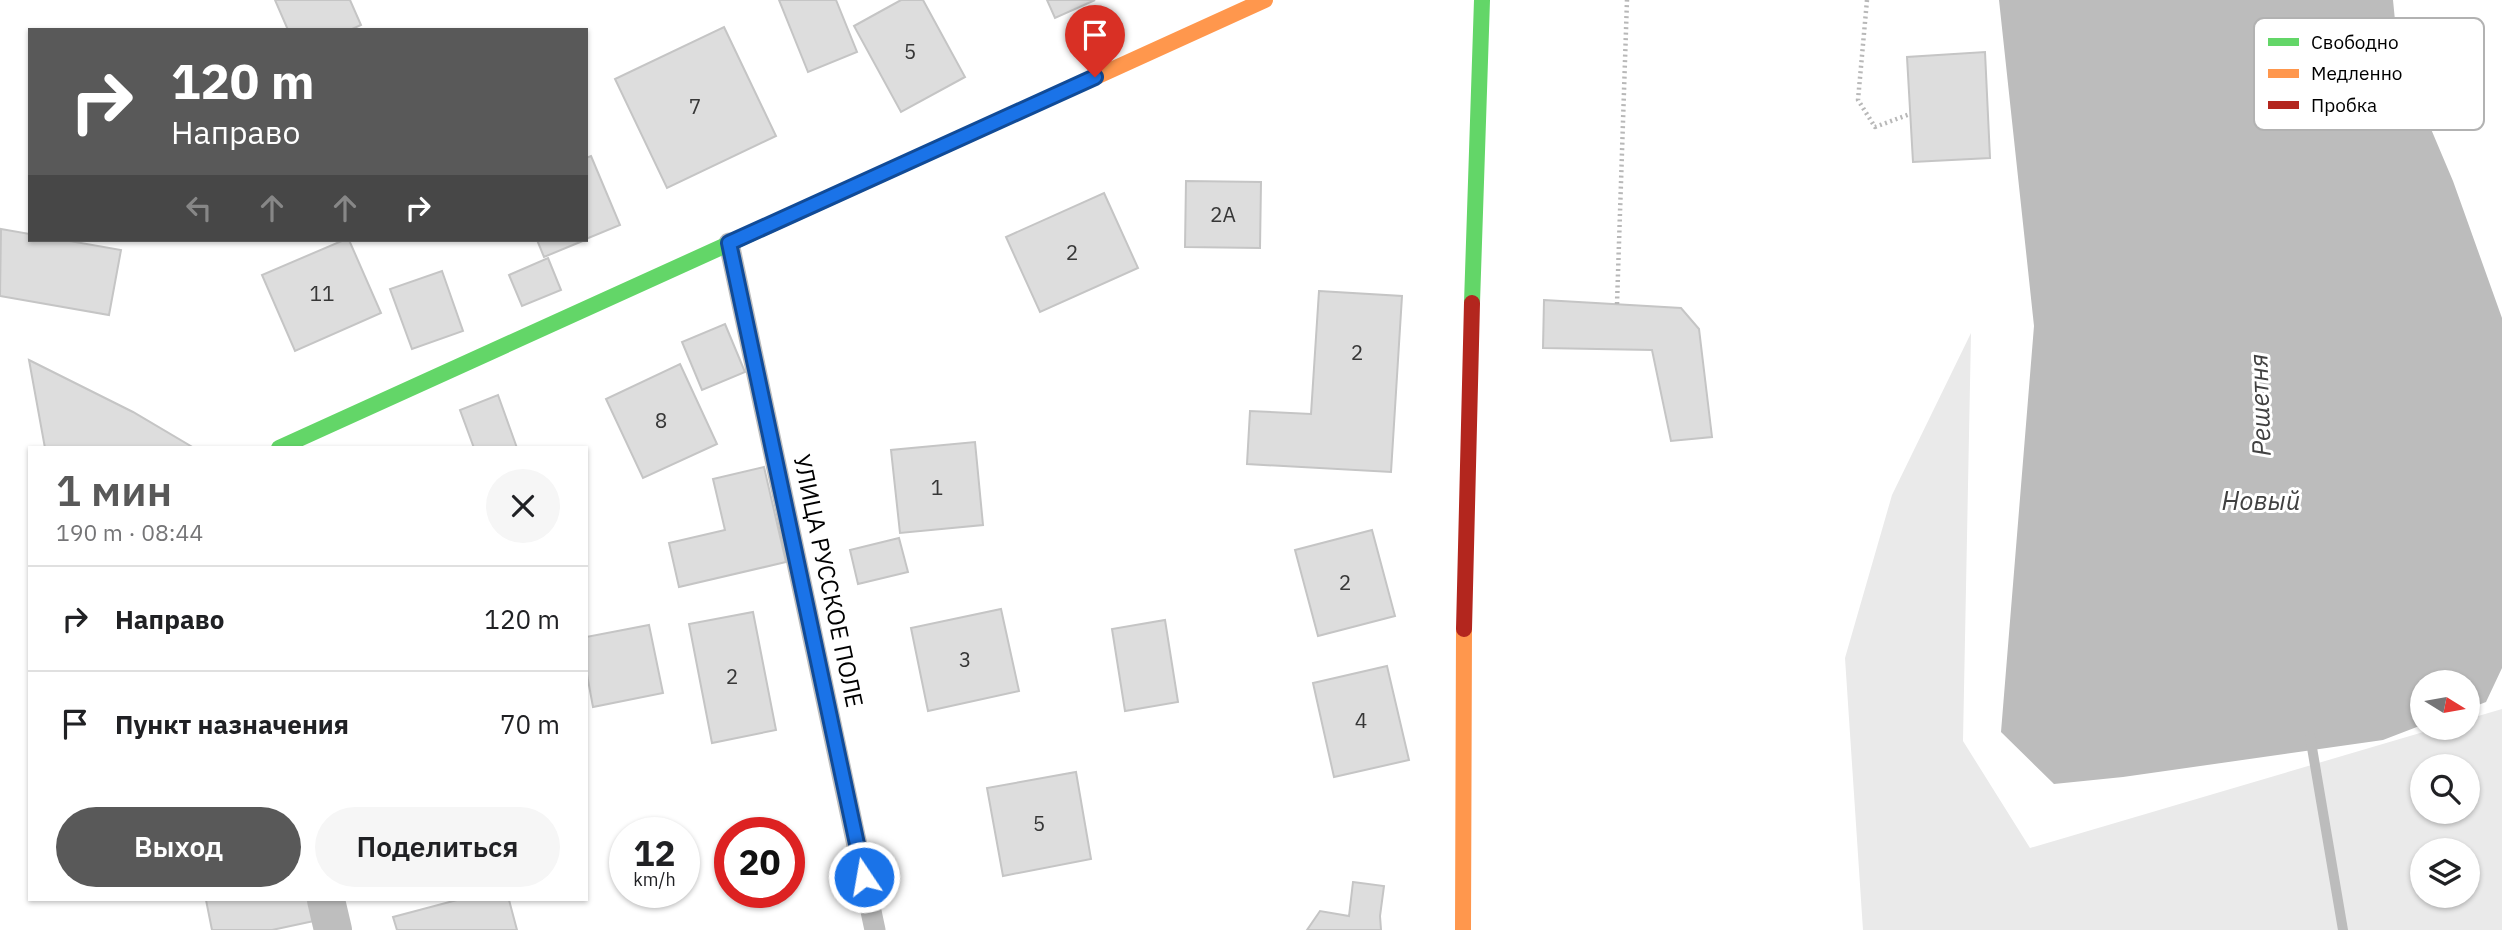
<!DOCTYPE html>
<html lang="ru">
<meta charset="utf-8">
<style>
:root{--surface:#fff;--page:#f6f6f6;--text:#202124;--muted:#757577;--line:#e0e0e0;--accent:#595959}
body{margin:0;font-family:"IBM Plex Sans",sans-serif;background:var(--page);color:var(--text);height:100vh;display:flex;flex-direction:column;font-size:26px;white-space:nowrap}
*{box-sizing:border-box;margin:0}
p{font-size:23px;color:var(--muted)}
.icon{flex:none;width:38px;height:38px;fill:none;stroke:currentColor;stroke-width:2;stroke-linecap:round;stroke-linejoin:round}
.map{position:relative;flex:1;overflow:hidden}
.panel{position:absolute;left:28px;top:446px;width:560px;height:455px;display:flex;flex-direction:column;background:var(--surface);border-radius:0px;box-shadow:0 2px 5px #0004}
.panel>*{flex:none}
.hud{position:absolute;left:28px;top:28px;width:560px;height:214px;border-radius:0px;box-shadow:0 2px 5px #0004;background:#595959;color:#fff;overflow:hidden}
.needle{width:46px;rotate:101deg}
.tools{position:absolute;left:2410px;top:670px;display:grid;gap:14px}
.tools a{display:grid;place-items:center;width:70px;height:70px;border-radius:50%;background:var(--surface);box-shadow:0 2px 5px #0004;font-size:35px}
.speed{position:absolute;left:609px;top:817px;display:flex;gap:14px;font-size:35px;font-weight:700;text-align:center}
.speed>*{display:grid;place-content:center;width:91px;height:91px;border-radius:50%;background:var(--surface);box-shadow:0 2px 5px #0004;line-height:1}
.speed small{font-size:18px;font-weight:400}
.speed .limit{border:10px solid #d22;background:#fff;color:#111}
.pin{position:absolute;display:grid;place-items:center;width:60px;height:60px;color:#fff;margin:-72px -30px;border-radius:50% 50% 50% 0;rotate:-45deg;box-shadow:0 0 7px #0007}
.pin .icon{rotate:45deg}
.me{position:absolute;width:77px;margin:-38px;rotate:348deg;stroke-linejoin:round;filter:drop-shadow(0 0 5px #0008)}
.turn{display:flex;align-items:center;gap:24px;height:147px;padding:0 28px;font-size:32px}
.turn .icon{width:91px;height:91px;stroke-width:2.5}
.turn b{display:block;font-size:49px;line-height:60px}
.lanes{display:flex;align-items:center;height:66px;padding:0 28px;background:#0003;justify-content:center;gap:35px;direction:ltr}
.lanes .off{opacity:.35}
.round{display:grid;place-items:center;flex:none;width:74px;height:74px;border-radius:37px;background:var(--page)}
.headline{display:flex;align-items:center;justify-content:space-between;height:119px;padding:0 28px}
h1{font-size:42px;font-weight:600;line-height:52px;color:var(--accent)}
.primary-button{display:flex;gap:14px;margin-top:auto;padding:14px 28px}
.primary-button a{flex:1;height:80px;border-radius:42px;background:var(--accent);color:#fff;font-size:28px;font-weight:600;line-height:80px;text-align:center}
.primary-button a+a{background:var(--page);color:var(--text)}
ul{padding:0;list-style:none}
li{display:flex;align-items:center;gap:21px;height:105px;padding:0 28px;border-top:2px solid var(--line)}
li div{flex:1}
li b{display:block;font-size:26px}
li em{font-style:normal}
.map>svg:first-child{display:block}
.green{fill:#eaeaea;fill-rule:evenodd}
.water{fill:#bcbcbc}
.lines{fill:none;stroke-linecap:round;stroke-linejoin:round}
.stream{stroke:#bcbcbc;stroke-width:10}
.building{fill:#ddd;stroke:#c5c5c5;stroke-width:2}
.path{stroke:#b8b8b8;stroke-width:4.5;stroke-dasharray:2 3.5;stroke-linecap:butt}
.lane{stroke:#bebebe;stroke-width:21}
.street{stroke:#bebebe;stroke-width:38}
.fast{stroke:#63d668;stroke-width:16}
.slow{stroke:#ff974d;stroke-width:16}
.jam{stroke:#b3261e;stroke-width:16}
.route-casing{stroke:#114b97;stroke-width:18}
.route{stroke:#1a73e8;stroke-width:12}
.labels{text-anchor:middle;stroke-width:6;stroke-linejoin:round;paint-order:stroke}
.number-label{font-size:21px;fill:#373737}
.street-label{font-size:24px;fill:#000;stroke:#fff}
.water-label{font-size:26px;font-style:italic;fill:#414141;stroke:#fff}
.key{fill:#fff;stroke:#b2b2b2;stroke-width:2}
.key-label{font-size:19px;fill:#000}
</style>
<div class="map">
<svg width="2502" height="930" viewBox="0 0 2502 930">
<rect width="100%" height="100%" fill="#fff"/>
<!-- green -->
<path class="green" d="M1971 333 1963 741 2030 848 2437 728H2468V719L2502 709V930H1863L1845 658 1892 495ZM2422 766H2468V812H2422ZM2422 850H2468V896H2422Z"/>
<!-- water -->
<polygon class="water" points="1999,0 2393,0 2398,51 2453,181 2502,318 2502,668 2486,702 2468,709 2468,682 2422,682 2422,725 2383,740 2123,777 2054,784 2001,732 2034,326"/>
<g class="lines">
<!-- stream -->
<polyline class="stream" points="2310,736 2343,930"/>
</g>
<!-- building -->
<g class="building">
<polygon points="275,0 350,0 361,25 350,30 288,30"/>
<polygon points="779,0 836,0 857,52 808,72"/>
<polygon points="901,0 923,0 965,77 901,112 854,26"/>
<polygon points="1047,0 1095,0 1055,18"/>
<polygon points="724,27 776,136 667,188 615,79"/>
<polygon points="1985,52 1990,158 1913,162 1907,57"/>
<polygon points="591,156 620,225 586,239 586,158"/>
<polygon points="1186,181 1261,182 1260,248 1185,247"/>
<polygon points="1104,193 1138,268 1040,312 1006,237"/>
<polygon points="1,229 30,234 30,240 64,240 121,250 109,315 0,296"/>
<polygon points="344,240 349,240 381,313 295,351 262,275"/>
<polygon points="537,240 585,240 544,257"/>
<polygon points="548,258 561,290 522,306 509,275"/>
<polygon points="442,271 463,331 412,349 390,289"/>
<polygon points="1319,291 1402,296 1391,472 1247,464 1250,411 1311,414"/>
<polygon points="1544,300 1681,308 1699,329 1712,437 1671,441 1652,350 1543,348"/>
<polygon points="725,324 745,372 702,390 682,342"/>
<polygon points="29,360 133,412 194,448 45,448"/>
<polygon points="680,364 717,444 643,478 606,399"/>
<polygon points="498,395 517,448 474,448 460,410"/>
<polygon points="975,442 983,525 900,533 891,450"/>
<polygon points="764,467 786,562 679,587 669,543 725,530 713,479"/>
<polygon points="1372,530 1395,616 1318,636 1295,550"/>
<polygon points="899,538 908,572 858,584 850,550"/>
<polygon points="1001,609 1019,691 928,711 911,628"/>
<polygon points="753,612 776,730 712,743 689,624"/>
<polygon points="1165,620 1178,702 1125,711 1112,629"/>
<polygon points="649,625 663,693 593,707 586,669 586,637"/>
<polygon points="1387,666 1409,760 1334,777 1313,683"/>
<polygon points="1076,772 1091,859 1003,876 987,788"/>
<polygon points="1353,882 1384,886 1380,916 1381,930 1307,930 1320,911 1349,916"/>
<polygon points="206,900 324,900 328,918 272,930 212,930"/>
<polygon points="457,900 509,900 517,930 397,930 393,917"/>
</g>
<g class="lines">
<!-- path -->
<g class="path">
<polyline points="1867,0 1858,100 1875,127 1910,114"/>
<polyline points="1617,304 1627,0"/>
</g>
<!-- lane -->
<polyline class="lane" points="729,243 875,930"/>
<!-- street -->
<polyline class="street" points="326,900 333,930"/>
<!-- fast -->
<g class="fast">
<polyline points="1472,303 1482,0"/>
<polyline points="279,448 768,226"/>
</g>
<!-- slow -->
<g class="slow">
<polyline points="768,226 1265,0"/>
<polyline points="1463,930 1464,629"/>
</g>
<!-- jam -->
<polyline class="jam" points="1464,629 1472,303"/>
</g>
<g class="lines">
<!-- route casing -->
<g class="route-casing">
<polyline id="route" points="864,877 729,243 1095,77"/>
</g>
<!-- route -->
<use href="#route" class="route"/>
</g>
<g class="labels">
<!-- number labels -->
<g class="number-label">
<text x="910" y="59">5</text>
<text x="695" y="114">7</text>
<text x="1223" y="222">2А</text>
<text x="1072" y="260">2</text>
<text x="322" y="301">11</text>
<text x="1357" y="360">2</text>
<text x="661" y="428">8</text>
<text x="937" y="495">1</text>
<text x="1345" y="590">2</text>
<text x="965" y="667">3</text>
<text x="732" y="684">2</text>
<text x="1361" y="728">4</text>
<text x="1039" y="831">5</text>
</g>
<!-- street labels -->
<g class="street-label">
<text transform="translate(828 581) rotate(78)" y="8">УЛИЦА РУССКОЕ ПОЛЕ</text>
</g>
<!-- water labels -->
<g class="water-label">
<text transform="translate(2260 405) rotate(-92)" y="9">Решетня</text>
<text x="2261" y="510">Новый</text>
</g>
</g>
<!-- legend -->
<rect x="2254" y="18" width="230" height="112" rx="10" class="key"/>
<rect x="2268" y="38" width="31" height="8" fill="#63d668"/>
<rect x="2268" y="69" width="31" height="9" fill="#ff974d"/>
<rect x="2268" y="101" width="31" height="8" fill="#b3261e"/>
<g class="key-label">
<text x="2311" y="49">Свободно</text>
<text x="2311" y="80">Медленно</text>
<text x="2311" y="112">Пробка</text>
</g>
</svg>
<div class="tools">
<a><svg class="needle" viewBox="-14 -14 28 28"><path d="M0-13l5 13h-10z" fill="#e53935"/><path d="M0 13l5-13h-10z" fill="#757577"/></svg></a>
<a><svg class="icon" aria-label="search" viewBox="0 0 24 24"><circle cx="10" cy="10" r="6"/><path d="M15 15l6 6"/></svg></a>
<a><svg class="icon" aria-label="layers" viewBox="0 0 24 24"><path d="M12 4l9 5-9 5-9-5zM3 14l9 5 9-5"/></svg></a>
</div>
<div class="speed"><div>12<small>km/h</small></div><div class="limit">20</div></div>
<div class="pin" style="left:1095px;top:77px;background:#d93025"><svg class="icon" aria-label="arrive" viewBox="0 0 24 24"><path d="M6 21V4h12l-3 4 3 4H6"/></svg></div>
<svg class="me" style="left:864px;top:877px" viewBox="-20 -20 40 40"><circle r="17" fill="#1a73e8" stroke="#fff" stroke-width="3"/><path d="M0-11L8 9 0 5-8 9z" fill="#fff"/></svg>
<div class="hud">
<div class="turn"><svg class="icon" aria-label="right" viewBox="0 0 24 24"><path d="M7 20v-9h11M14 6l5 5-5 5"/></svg><div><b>120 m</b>Направо</div></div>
<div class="lanes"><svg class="icon off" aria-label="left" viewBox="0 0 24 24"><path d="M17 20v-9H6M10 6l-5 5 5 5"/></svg><svg class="icon off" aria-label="ahead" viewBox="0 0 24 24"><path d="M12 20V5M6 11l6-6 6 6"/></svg><svg class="icon off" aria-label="ahead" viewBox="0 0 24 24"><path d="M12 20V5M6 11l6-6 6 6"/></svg><svg class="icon" aria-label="right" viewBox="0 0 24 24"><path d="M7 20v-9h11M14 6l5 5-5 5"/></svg></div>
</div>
<section class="panel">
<div class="headline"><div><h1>1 мин</h1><p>190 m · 08:44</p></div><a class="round"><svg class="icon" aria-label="close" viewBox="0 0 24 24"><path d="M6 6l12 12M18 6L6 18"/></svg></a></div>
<ul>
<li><svg class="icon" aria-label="right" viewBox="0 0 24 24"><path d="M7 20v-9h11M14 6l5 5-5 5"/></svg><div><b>Направо</b></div><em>120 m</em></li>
<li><svg class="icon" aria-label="arrive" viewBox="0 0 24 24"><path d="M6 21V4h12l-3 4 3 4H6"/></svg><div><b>Пункт назначения</b></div><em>70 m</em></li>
</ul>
<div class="primary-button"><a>Выход</a><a>Поделиться</a></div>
</section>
</div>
